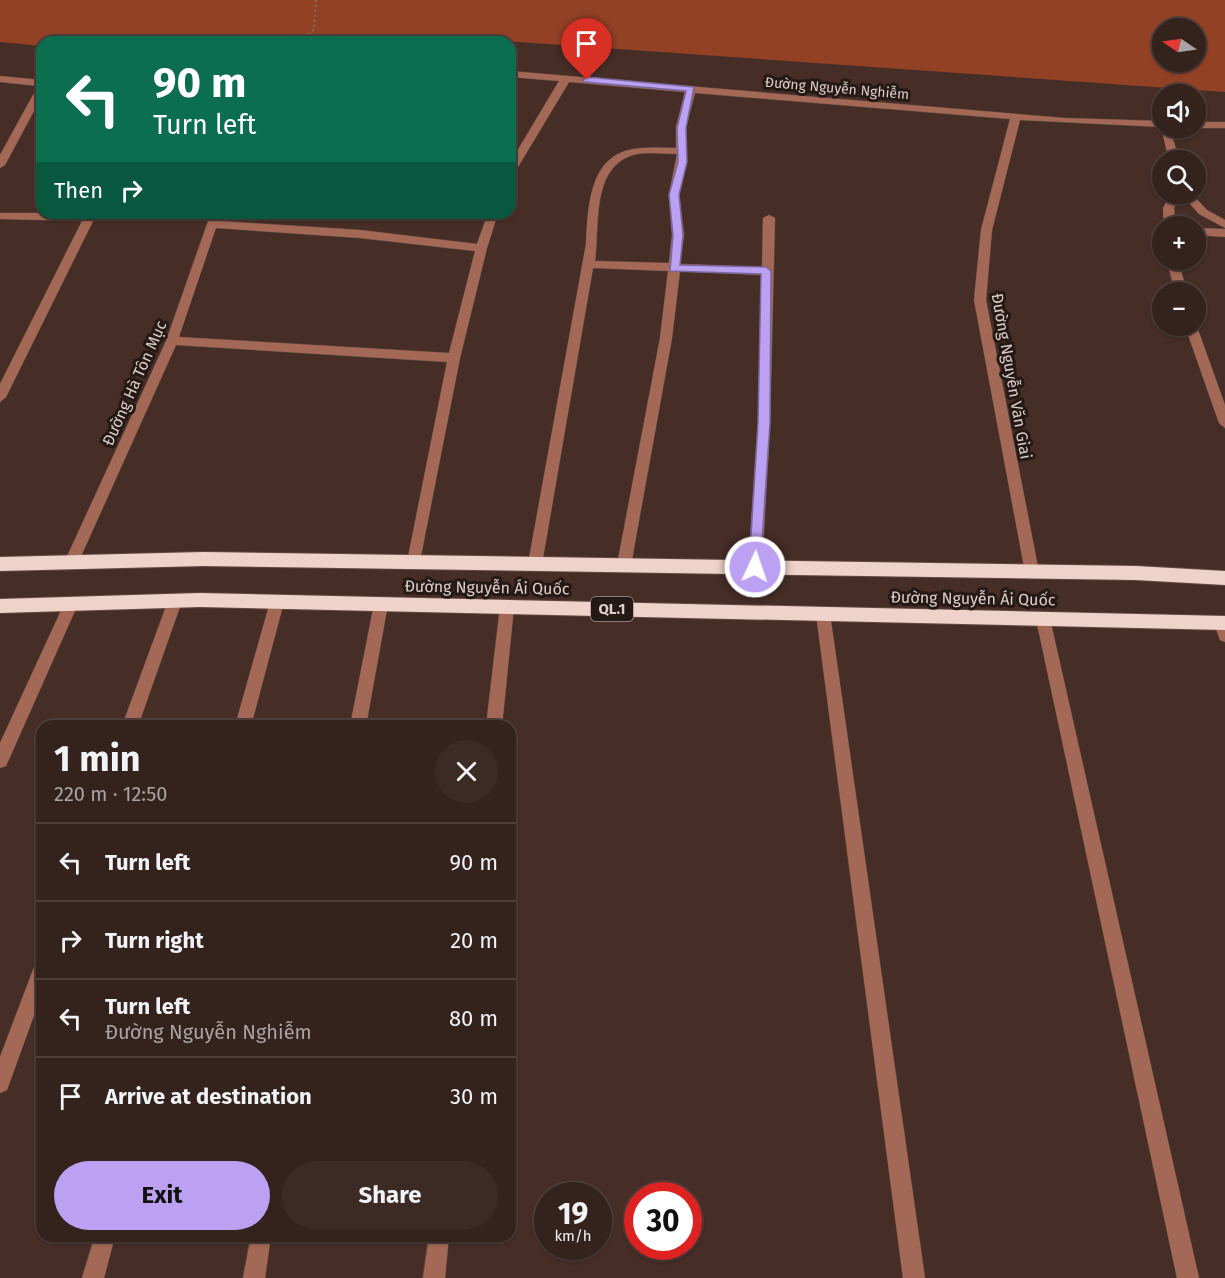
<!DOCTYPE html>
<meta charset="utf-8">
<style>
:root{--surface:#34221c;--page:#3c2a25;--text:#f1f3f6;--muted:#a9a4a3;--line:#4e3f3b;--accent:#bca0f2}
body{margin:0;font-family:"Fira Sans",sans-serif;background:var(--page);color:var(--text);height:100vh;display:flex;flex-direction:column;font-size:22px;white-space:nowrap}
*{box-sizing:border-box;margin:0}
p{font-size:20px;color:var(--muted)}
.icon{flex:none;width:33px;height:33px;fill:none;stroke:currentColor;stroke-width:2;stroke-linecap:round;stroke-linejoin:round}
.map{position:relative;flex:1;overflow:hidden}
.side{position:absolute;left:36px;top:720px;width:480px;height:522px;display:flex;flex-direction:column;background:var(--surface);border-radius:18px;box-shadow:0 2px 4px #0004,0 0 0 2px var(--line)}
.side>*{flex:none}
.top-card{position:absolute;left:36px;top:36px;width:480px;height:183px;border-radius:18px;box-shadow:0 2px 4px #0004,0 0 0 2px var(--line);background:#0b6e4f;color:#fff;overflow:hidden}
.needle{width:39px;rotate:283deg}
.controls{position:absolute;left:1152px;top:18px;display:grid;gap:12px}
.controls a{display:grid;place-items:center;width:54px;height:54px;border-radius:50%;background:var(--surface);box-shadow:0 2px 4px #0004,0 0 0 2px var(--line);font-size:30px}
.speed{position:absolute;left:534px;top:1182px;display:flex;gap:12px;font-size:30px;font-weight:700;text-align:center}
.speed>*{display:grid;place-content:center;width:78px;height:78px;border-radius:50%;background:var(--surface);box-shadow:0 2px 4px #0004,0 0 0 2px var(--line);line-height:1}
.speed small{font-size:15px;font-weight:400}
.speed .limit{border:9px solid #d22;background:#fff;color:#111}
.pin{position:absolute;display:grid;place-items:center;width:51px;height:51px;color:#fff;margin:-62px -26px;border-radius:50% 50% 50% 0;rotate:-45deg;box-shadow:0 0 6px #0007}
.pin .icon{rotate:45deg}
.me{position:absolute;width:66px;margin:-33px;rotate:3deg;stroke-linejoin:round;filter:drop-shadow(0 0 4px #0008)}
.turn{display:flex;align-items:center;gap:21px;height:126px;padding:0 18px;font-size:27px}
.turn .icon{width:78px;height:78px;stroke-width:2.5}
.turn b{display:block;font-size:42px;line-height:51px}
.then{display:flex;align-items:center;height:57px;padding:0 18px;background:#0003;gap:12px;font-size:22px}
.round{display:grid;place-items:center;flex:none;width:63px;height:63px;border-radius:32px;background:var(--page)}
.summary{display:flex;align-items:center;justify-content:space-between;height:102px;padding:0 18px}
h1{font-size:36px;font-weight:700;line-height:45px}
.cta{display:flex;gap:12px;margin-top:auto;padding:12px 18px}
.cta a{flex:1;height:69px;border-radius:36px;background:var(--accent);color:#111;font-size:24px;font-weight:700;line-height:69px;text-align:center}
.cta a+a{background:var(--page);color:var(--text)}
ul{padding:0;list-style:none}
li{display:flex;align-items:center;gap:18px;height:78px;padding:0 18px;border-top:2px solid var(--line)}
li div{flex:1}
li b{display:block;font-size:22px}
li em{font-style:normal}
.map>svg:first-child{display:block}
.forest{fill:#924125;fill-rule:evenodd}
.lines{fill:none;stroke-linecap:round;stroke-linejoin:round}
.minor-casing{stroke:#614a43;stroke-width:1}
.highway-casing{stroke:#614a43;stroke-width:2}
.path{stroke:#816c66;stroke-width:2;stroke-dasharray:2 3;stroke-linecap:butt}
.minor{fill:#a36956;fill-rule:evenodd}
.highway{fill:#efd2c9;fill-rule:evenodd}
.route{fill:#bca0f2;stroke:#7a689d;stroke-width:1.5}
.labels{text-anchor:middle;stroke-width:6;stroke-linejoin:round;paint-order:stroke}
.far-street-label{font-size:14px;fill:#decec9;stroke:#241915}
.shield{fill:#241915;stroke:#a69893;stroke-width:1.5}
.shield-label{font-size:15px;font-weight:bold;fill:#decec9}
.street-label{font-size:16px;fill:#decec9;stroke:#241915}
</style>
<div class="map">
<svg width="1225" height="1278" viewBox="0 0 1225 1278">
<rect width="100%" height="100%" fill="#462d26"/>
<!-- forest -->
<path class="forest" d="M0 0H1225V92L407 34 329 42H42V46L0 42ZM1162 28H1196V62H1162Z"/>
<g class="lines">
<!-- minor casing -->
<g class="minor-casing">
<g id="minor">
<path d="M510 71 1064 118 1162 121V128H1170L1179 160H1169L1161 127 1020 120 992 230 986 300 1039 572 1037 576H1027L1025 572 974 300 981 230 1010 119 695 93 686 127 687 162 679 194 684 235 680 264 762 267 763 218 769 215 775 218 770 423 762 567 760 571H750L748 567 758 423 762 275 680 271 672 338 631 565 629 569H619L617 565 660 338 668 271 593 268 542 564 540 568H530L528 564 586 244C588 212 588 163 625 151 642 146 660 148 676 148V127L685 92 569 82 515 172 510 175V163L559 81 510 77ZM677 154 669 194 672 235 669 263 595 261C600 228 591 171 630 156 644 151 662 154 677 154Z"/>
<polygon points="0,76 42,80 42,96 5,165 0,168 0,155 38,86 0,82"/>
<polygon points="1196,122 1225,122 1225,128 1194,128"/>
<polygon points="1171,194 1192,194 1207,210 1225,220 1225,228 1199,214 1182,195 1174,208 1175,226 1164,226 1163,208"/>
<polygon points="0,213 97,213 6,397 0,402 0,384 82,221 0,219"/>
<path d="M211 213H221L219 221 360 230 477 244 488 213H498L487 248 460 358 419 566H409L407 562 447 362 176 345 78 563 76 567H66L64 563 166 341ZM216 228 360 238 475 251 449 353 179 337Z"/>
<polygon points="1196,228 1225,229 1225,237 1196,235"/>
<polygon points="1167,260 1178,260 1187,292 1175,292"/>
<polygon points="1196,324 1225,405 1225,428 1219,423 1185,326 1196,326"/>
<polygon points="175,595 180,597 182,601 138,726 122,726 168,601 170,597"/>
<polygon points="277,596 282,598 284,602 251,726 235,726 270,602 272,598"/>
<polygon points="71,598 76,600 78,604 6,766 0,768 0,743 64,604 66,600"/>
<polygon points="381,598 386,600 388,604 366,726 350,726 374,604 376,600"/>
<polygon points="507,601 512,603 514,607 502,726 486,726 500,607 502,603"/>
<polygon points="823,608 828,610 830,614 925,1278 903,1278 816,614 818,610"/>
<polygon points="1043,613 1048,615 1050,619 1199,1278 1177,1278 1036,619 1038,615"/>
<polygon points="1221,617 1225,618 1225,642 1220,640 1214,623 1216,619"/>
<polygon points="42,959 42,993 7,1090 0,1093 0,1057 36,962"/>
<polygon points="95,1236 115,1236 104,1278 82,1278"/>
<polygon points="251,1236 271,1236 265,1278 243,1278"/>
<polygon points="429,1236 449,1236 445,1278 423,1278"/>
</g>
</g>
<!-- highway casing -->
<g class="highway-casing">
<g id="highway">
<polygon points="204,552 1136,566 1225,571 1225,585 1136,580 204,566 0,571 0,557"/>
<polygon points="200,593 1225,616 1225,630 200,607 0,613 0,599"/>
</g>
</g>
<!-- path -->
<polyline class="path" points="302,42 314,29 316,0"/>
<!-- minor -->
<use href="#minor" class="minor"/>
<!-- highway -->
<use href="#highway" class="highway"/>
</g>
<!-- route -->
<polygon class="route" points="587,77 694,87 686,128 687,162 679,195 683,235 680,265 766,267 771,271 770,423 760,571 755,572 749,567 758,423 761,274 670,271 673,235 669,195 678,162 677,128 686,91 584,82 583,80"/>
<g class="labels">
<!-- far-street labels -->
<g class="far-street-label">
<text transform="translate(837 88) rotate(5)" y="5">Đường Nguyễn Nghiễm</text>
</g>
<!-- shield labels -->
<rect class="shield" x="591" y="597" width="42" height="24" rx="4.5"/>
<g class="shield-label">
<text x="612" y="614">QL.1</text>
</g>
<!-- street labels -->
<g class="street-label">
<text transform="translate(1012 376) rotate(80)" y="6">Đường Nguyễn Văn Giai</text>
<text transform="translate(134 383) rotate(-66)" y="6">Đường Hà Tôn Mục</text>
<text transform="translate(487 587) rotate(1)" y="6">Đường Nguyễn Ái Quốc</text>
<text transform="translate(973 598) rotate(1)" y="6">Đường Nguyễn Ái Quốc</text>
</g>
</g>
</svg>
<div class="controls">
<a><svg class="needle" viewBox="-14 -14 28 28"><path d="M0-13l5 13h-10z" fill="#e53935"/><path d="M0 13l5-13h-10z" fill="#a9a4a3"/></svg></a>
<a><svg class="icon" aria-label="sound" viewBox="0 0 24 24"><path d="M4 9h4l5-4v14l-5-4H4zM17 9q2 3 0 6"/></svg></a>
<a><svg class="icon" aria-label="search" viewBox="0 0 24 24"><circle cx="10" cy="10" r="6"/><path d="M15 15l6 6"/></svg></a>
<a>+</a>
<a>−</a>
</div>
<div class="speed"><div>19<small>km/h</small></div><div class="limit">30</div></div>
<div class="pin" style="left:587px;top:80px;background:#d93025"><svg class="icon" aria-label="arrive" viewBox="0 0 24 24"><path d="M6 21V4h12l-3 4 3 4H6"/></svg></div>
<svg class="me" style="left:755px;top:567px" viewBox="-20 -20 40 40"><circle r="17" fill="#bca0f2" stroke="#fff" stroke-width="3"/><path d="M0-11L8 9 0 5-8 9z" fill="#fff"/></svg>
<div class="top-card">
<div class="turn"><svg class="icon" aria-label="left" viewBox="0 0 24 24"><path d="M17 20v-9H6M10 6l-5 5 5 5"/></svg><div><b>90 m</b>Turn left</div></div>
<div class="then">Then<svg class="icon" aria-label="right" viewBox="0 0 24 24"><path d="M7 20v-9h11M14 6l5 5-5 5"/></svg></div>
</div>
<section class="side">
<div class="summary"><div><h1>1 min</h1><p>220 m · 12:50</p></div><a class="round"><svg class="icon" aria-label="close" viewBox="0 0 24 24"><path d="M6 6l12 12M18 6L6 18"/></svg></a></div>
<ul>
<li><svg class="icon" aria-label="left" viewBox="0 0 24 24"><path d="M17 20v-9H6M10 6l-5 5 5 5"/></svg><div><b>Turn left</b></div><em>90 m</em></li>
<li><svg class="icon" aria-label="right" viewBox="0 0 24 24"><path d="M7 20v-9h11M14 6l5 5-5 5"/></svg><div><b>Turn right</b></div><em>20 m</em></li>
<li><svg class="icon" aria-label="left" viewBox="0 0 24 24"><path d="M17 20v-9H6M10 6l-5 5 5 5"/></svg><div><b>Turn left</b><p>Đường Nguyễn Nghiễm</p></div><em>80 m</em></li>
<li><svg class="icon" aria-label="arrive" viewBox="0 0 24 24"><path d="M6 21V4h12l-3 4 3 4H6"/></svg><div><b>Arrive at destination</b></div><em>30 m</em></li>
</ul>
<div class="cta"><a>Exit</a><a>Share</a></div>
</section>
</div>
